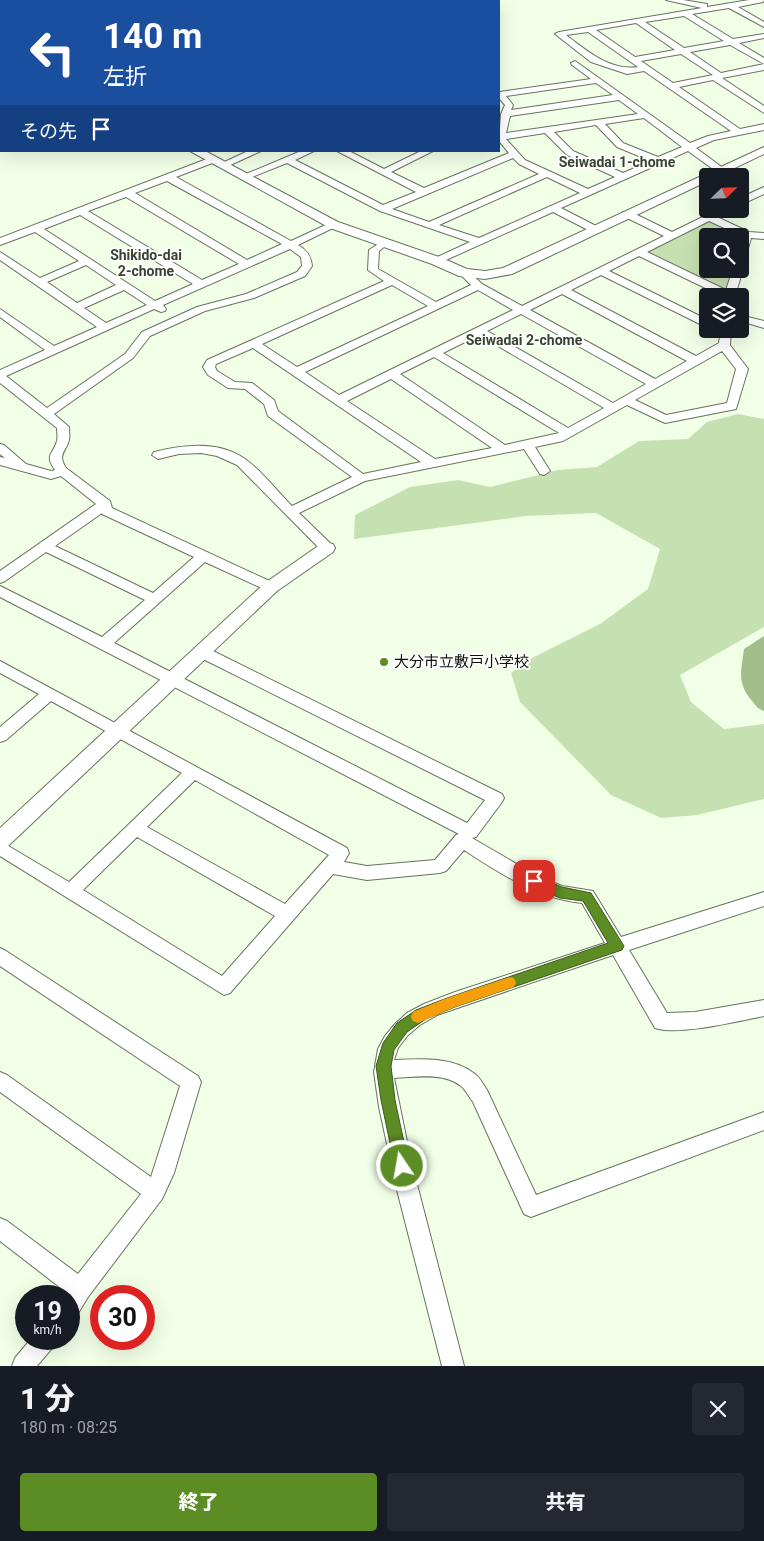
<!DOCTYPE html>
<html lang="ja">
<meta charset="utf-8">
<style>
:root{--surface:#171b24;--page:#242831;--text:#f1f3f6;--muted:#9ea1a6;--accent:#5c8d24}
body{margin:0;font-family:Roboto,"Noto Sans JP",sans-serif;background:var(--page);color:var(--text);height:100vh;display:flex;flex-direction:column;font-size:19px;white-space:nowrap}
*{box-sizing:border-box;margin:0}
p{font-size:16px;color:var(--muted)}
.icon{flex:none;width:28px;height:28px;fill:none;stroke:currentColor;stroke-width:2;stroke-linecap:round;stroke-linejoin:round}
.map{position:relative;height:1366px;overflow:hidden}
.details{display:flex;flex-direction:column;background:var(--surface);flex:1}
.details>*{flex:none}
.hud{position:absolute;left:0px;top:0px;width:500px;height:152px;box-shadow:0 5px 20px #0002;background:#1a4fa0;color:#fff;overflow:hidden}
.needle{width:32px;rotate:67deg}
.controls{position:absolute;left:699px;top:168px;display:grid;gap:10px}
.controls a{display:grid;place-items:center;width:50px;height:50px;border-radius:5px;background:var(--surface);box-shadow:0 5px 20px #0002;font-size:25px}
.speed{position:absolute;left:15px;top:1285px;display:flex;gap:10px;font-size:25px;font-weight:700;text-align:center}
.speed>*{display:grid;place-content:center;width:65px;height:65px;border-radius:50%;background:var(--surface);box-shadow:0 5px 20px #0002;line-height:1}
.speed small{font-size:12px;font-weight:400}
.speed .limit{border:8px solid #d22;background:#fff;color:#111}
.pin{position:absolute;display:grid;place-items:center;width:42px;height:42px;color:#fff;margin:-21px;border-radius:10px;box-shadow:0 2px 8px #0006}
.me{position:absolute;width:55px;margin:-28px;rotate:348deg;stroke-linejoin:round;filter:drop-shadow(0 0 4px #0008)}
.turn{display:flex;align-items:center;gap:18px;height:105px;padding:0 20px;font-size:22px}
.turn .icon{width:65px;height:65px;stroke-width:2.5}
.turn b{display:block;font-size:35px;line-height:42px}
.then{display:flex;align-items:center;height:48px;padding:0 20px;background:#0003;gap:10px;font-size:19px}
.round{display:grid;place-items:center;flex:none;width:52px;height:52px;border-radius:5px;background:var(--page)}
.head{display:flex;align-items:center;justify-content:space-between;height:85px;padding:0 20px}
h1{font-size:30px;font-weight:800;line-height:38px}
.action{display:flex;gap:10px;margin-top:auto;padding:10px 20px}
.action a{flex:1;height:58px;border-radius:5px;background:var(--accent);color:#fff;font-size:20px;font-weight:800;line-height:58px;text-align:center}
.action a+a{background:var(--page);color:var(--text)}
.map>svg:first-child{display:block}
.green{fill:#c6e1b1}
.water{fill:#a2bf8b}
.lines{fill:none;stroke-linecap:round;stroke-linejoin:round}
.river{fill:#a2bf8b;fill-rule:evenodd}
.minor-casing{stroke:#67735e;stroke-width:2}
.tertiary-casing{stroke:#67735e;stroke-width:2}
.trunk-casing{stroke:#67735e;stroke-width:27}
.minor{fill:#fff;fill-rule:evenodd}
.tertiary{fill:#fff;fill-rule:evenodd}
.trunk{stroke:#fff;stroke-width:25}
.rail{stroke:#4a5145;stroke-width:2}
.shaded-wall{fill:#838c7c}
.building{fill:#bbc8b1;stroke:#838c7c}
.route{fill:#5c8d24;stroke:#3c5c17}
.slow{fill:#f59e0b}
.poi-dot{fill:#5c8d24;stroke:#fff;stroke-width:2}
.labels{text-anchor:middle;stroke-width:4;stroke-linejoin:round;paint-order:stroke}
.far-neighbourhood-label{font-size:14px;font-weight:bold;fill:#384330;stroke:#fff}
.poi-label{font-size:15px;fill:#0d1109;stroke:#fff;text-anchor:start}
</style>
<div class="map">
<svg width="764" height="1366" viewBox="0 0 764 1366">
<rect width="100%" height="100%" fill="#f1ffe7"/>
<!-- green -->
<g class="green">
<polygon points="707,222 712,222 741,235 740,243 740,236 708,236 708,269 733,269 727,289 723,289 649,253 648,251"/>
<polygon points="738,414 764,419 764,627 680,675 691,702 724,729 764,724 764,799 697,815 661,818 611,795 520,702 511,673 532,658 600,624 648,589 660,549 596,513 526,516 354,539 355,515 410,487 458,480 490,487 558,470 597,467 639,441 688,439 707,422"/>
</g>
<!-- water -->
<path class="water" d="M764 636V711C758 709 756 706 752 701 737 683 741 672 744 649Z"/>
<g class="lines">
<!-- river -->
<rect class="river" x="0" y="82" width="1" height="10"/>
<!-- minor casing -->
<g class="minor-casing">
<g id="minor">
<polygon points="249,0 257,0 258,1 250,1"/>
<polygon points="327,0 337,0 338,1 328,1"/>
<polygon points="380,0 390,0 391,1 381,1"/>
<path d="M666 0H683L707 4V7L749 0H764L763 2 738 7 764 22V27L729 8 692 14 733 39 764 34V38L739 43 764 58V64L730 45 690 52 721 73 764 64V70L722 78 764 106V113L713 80 679 87 740 129 764 124V130L714 140 696 148 723 168V172H717L688 151 561 208 598 227V231H590L553 212 437 264 433 263 432 261 433 259 470 242 380 211 287 163 247 179 244 180 239 177 301 151H314L295 160 383 205 416 192 337 151H349L384 169 421 151H433L391 172 424 188 509 153 499 141 501 114 505 105 499 98V92L591 79 572 65 571 63 575 61 690 143 708 136 731 131 644 71 627 74 591 62 555 34 559 32 702 8ZM684 16 724 41 684 48 645 22ZM636 23 675 50 635 57 596 30ZM588 32 638 67C610 71 587 51 566 35ZM681 54 713 75 673 83 641 61ZM596 83 613 95 511 110 513 105 506 96ZM619 100 638 114 506 133 510 116ZM644 118 682 147 658 157 623 143 605 124ZM596 125 617 147 651 161 623 173 573 151 554 132ZM545 133 567 155 615 177 588 189 525 160 506 139ZM513 158 519 164 539 174 429 222 392 209ZM547 177 580 193 479 238 439 225Z"/>
<rect x="0" y="49" width="1" height="4"/>
<polygon points="0,77 1,78 1,83 0,83"/>
<polygon points="248,151 261,151 226,167 223,168 218,165"/>
<path d="M212 157 215 158V162L176 177 291 241 330 223 334 222 339 225 298 245C307 250 311 256 312 266L305 276 254 298 205 311 150 336 133 358 54 414 69 427C69 431 70 436 69 440 66 452 57 454 66 468L110 501 112 508 276 584 278 587 276 590H266L205 562 114 643 467 823 485 800 197 656 195 652 197 648 202 647 207 648 502 794 504 798 502 802 476 837 472 838 539 877 562 886 593 891 621 937 764 892V906L629 950 667 1013 695 1012 764 1000V1016C738 1021 678 1036 655 1028L613 955 437 1015 420 1025 408 1035 398 1048 394 1060C420 1059 453 1056 475 1074 480 1078 483 1084 487 1090L536 1195 764 1112V1130L531 1217 524 1214 473 1102C469 1097 466 1090 461 1086 444 1072 414 1077 394 1078L411 1161 464 1366H442L397 1190 379 1107 374 1072 378 1049 385 1036 395 1024 407 1013 424 1004 455 992 605 943 582 903C539 899 499 873 464 850L446 871 440 873 367 880 333 874 230 993 224 995 0 856V841L69 882 182 773 51 701 6 740 0 742V727L39 694 0 673V661L347 848 349 853 344 862 367 866 435 860 456 835 459 834 0 597V586L102 637 145 600 46 552 5 581 0 583V571L96 504 61 476 51 479 0 465V457L5 458 0 454V444L4 445 26 464 51 471 55 470C44 454 53 455 57 441 58 437 57 432 57 428L0 383V370L45 350 0 317V309L54 346 97 327 0 260V252L40 278 79 261 35 232 0 245V238ZM167 181 282 244 247 260 135 193ZM126 197 239 264 202 280 88 211ZM80 215 193 284 155 301 44 229ZM290 249 301 257 302 266 297 272 246 294 197 307 142 332 125 354 47 408 6 376 154 309 161 312 165 311 166 309 163 305ZM86 265 116 285 77 303 47 282ZM124 290 147 305 106 323 84 308ZM102 513V514L194 557 153 593 55 546ZM195 780 329 855 285 904 147 827ZM137 837 275 916 222 976 83 890Z"/>
<polygon points="764,187 764,194 740,205 740,198"/>
<path d="M719 209H731L717 217 749 232 764 233V239L751 238 744 263 740 264 742 236 709 221 647 252 726 290 733 269H740V266L742 267 743 269 735 296H722L639 256 609 271 708 320V328L601 275 571 290 696 356 719 343 721 329H731L730 345 748 369 736 409 665 423 627 405 563 441 535 447 550 471 544 475 540 474 524 449 365 481 299 513 332 545 334 548 332 551H322L237 465 217 456 201 453 179 454 158 459 152 455 154 452C183 445 218 440 245 459 262 471 277 491 292 506L352 477 268 416 264 404 245 389 228 388 208 375 203 367 207 360 384 281 368 270 369 250 384 240 389 243 379 251 378 269 436 302 471 285 459 273 464 270 468 271 482 284 522 306 664 236 623 216V212H631L672 232ZM392 285 428 306 297 367 262 344ZM478 290 513 310 339 395 305 372ZM562 294 687 361 655 379 530 310ZM521 314 646 384 613 403 487 331ZM479 335 604 408 568 428 443 353ZM253 348 421 462 363 474 278 411 274 400 252 383 235 382 217 371 215 367 216 364ZM722 351 736 369 727 403 666 415 635 400ZM434 357 559 433 505 445 400 374ZM391 379 492 448 435 459 347 401Z"/>
<polygon points="740,315 764,321 764,328 740,321"/>
<polygon points="0,948 6,951 198,1076 201,1082 174,1173 162,1199 88,1297 77,1315 69,1318 69,1296 63,1296 66,1292 0,1241 0,1218 7,1221 78,1274 141,1194 0,1092 0,1072 7,1075 151,1177 180,1086 0,966"/>
<polygon points="31,1339 56,1339 53,1347 37,1366 12,1366 15,1358"/>
</g>
</g>
<!-- tertiary casing -->
<g class="tertiary-casing">
<g id="tertiary">
<rect x="0" y="94" width="1" height="6"/>
<polygon points="764,147 764,154 718,176 708,176 708,181 512,274 485,279 459,276 432,264 330,228 190,151 205,151 338,222 442,258 467,269 485,271 503,268"/>
<polygon points="327,543 333,544 335,548 333,552 277,591 7,847 0,849 0,828 265,583 321,544"/>
</g>
</g>
<!-- trunk casing -->
<g class="trunk-casing">
<g id="trunk">
<polyline points="46,1 50,0"/>
<polyline points="0,14 1,13"/>
</g>
</g>
<!-- minor -->
<use href="#minor" class="minor"/>
<!-- tertiary -->
<use href="#tertiary" class="tertiary"/>
<!-- trunk -->
<use href="#trunk" class="trunk"/>
<!-- rail -->
<polyline class="rail" points="155,1 160,0"/>
</g>
<!-- shaded-wall -->
<polygon class="shaded-wall" points="109,0 135,0 136,1 104,1"/>
<!-- building -->
<polygon class="building" points="63,0 109,0 104,1 65,1"/>
<!-- route -->
<polygon class="route" points="534,876 562,887 591,893 624,946 622,950 455,1007 426,1019 407,1032 394,1050 391,1066 395,1100 409,1166 407,1172 402,1174 396,1172 381,1100 376,1066 383,1043 397,1023 416,1010 447,998 608,943 583,901 560,898 529,885 527,881 529,877"/>
<!-- slow -->
<polygon class="slow" points="510,977 514,978 516,983 514,987 455,1007 418,1023 413,1021 411,1017 413,1012 447,998"/>
<!-- markers -->
<circle class="poi-dot" cx="384" cy="662" r="5"/>
<g class="labels">
<!-- far-neighbourhood labels -->
<g class="far-neighbourhood-label">
<text x="617" y="167">Seiwadai 1-chome</text>
<text x="146" y="260">Shikido-dai<tspan x="146" dy="16">2-chome</tspan></text>
<text x="524" y="345">Seiwadai 2-chome</text>
</g>
<!-- poi labels -->
<g class="poi-label">
<text x="394" y="667">大分市立敷戸小学校</text>
</g>
</g>
</svg>
<div class="controls">
<a><svg class="needle" viewBox="-14 -14 28 28"><path d="M0-13l5 13h-10z" fill="#e53935"/><path d="M0 13l5-13h-10z" fill="#9ea1a6"/></svg></a>
<a><svg class="icon" aria-label="search" viewBox="0 0 24 24"><circle cx="10" cy="10" r="6"/><path d="M15 15l6 6"/></svg></a>
<a><svg class="icon" aria-label="layers" viewBox="0 0 24 24"><path d="M12 4l9 5-9 5-9-5zM3 14l9 5 9-5"/></svg></a>
</div>
<div class="speed"><div>19<small>km/h</small></div><div class="limit">30</div></div>
<div class="pin" style="left:534px;top:881px;background:#d93025"><svg class="icon" aria-label="arrive" viewBox="0 0 24 24"><path d="M6 21V4h12l-3 4 3 4H6"/></svg></div>
<svg class="me" style="left:402px;top:1166px" viewBox="-20 -20 40 40"><circle r="17" fill="#5c8d24" stroke="#fff" stroke-width="3"/><path d="M0-11L8 9 0 5-8 9z" fill="#fff"/></svg>
<div class="hud">
<div class="turn"><svg class="icon" aria-label="left" viewBox="0 0 24 24"><path d="M17 20v-9H6M10 6l-5 5 5 5"/></svg><div><b>140 m</b>左折</div></div>
<div class="then">その先<svg class="icon" aria-label="arrive" viewBox="0 0 24 24"><path d="M6 21V4h12l-3 4 3 4H6"/></svg></div>
</div>
</div>
<section class="details">
<div class="head"><div><h1>1 分</h1><p>180 m · 08:25</p></div><a class="round"><svg class="icon" aria-label="close" viewBox="0 0 24 24"><path d="M6 6l12 12M18 6L6 18"/></svg></a></div>
<div class="action"><a>終了</a><a>共有</a></div>
</section>
